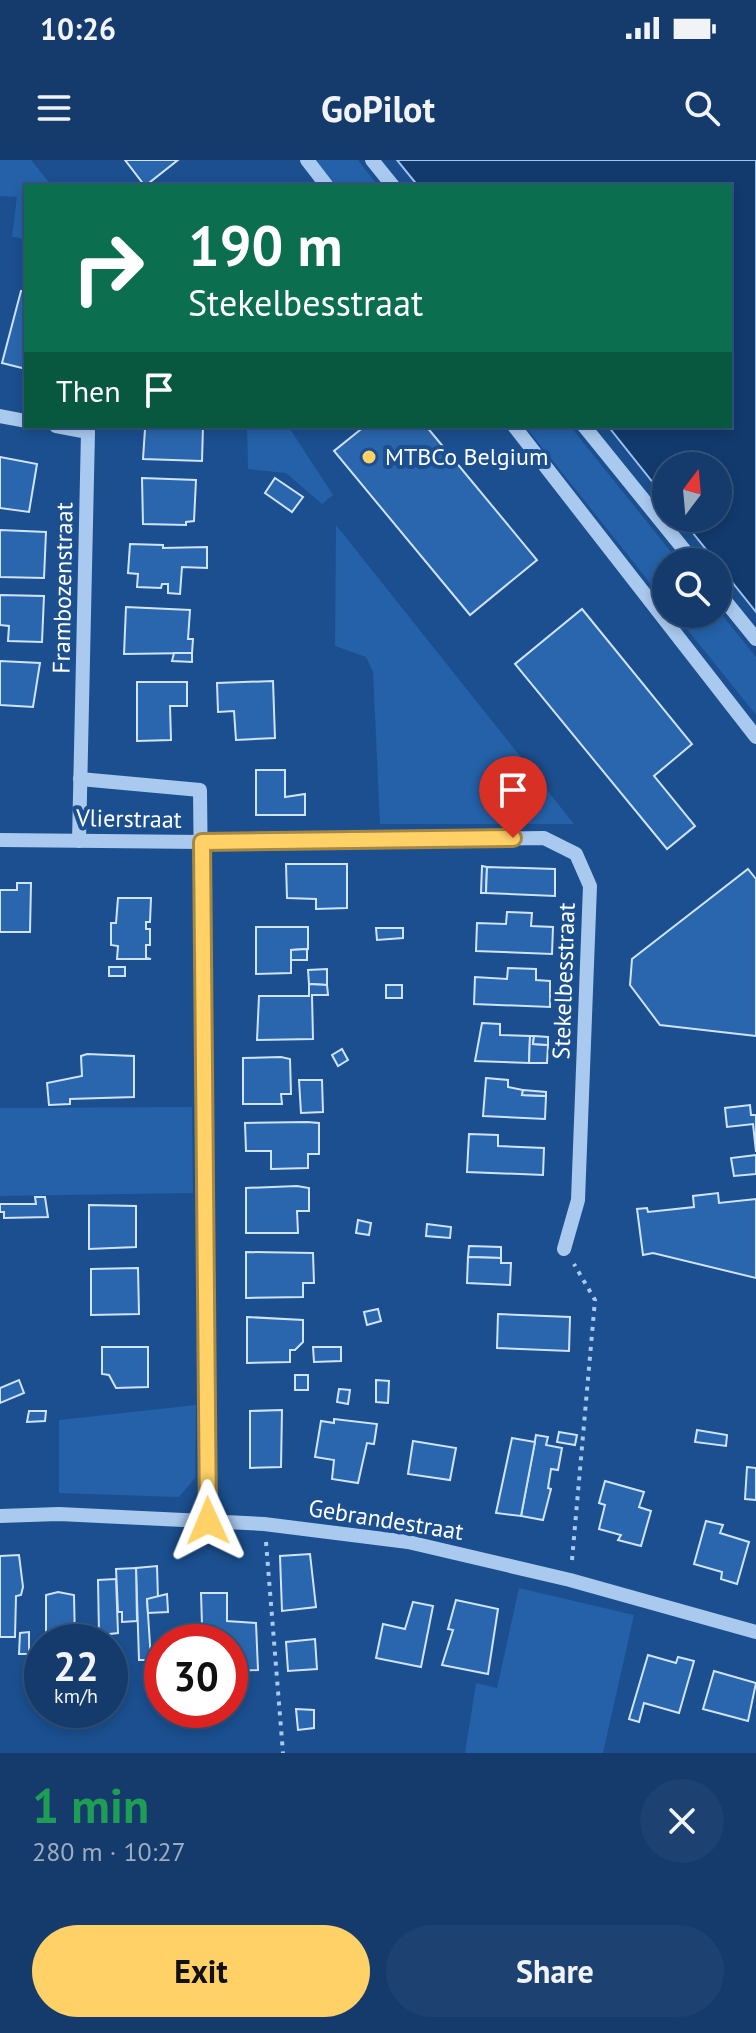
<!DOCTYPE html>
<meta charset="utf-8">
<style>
:root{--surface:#143b6b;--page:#1d4271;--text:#f1f3f6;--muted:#9dadc1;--line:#33557e;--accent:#ffd166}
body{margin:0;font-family:"PT Sans",sans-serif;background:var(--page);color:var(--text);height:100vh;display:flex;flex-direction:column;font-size:30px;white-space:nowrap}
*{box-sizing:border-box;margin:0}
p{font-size:26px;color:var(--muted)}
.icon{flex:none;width:44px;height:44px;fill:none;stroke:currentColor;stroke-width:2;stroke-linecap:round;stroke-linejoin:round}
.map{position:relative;height:1593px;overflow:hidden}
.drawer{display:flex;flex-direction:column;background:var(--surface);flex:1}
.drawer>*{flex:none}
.banner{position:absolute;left:24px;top:24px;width:708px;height:244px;border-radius:0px;box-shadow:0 4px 12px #0003,0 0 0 2px var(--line);background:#0b6e4f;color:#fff;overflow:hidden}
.needle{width:52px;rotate:16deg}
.tools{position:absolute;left:652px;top:292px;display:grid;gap:16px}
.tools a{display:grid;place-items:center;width:80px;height:80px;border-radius:50%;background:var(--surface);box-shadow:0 4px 12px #0003,0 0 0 2px var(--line);font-size:40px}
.speed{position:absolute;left:24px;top:1464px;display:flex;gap:16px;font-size:40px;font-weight:700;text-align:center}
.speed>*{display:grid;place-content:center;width:104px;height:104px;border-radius:50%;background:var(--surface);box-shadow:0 4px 12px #0003,0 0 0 2px var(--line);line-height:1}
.speed small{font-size:20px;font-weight:400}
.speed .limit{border:12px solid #d22;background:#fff;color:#111}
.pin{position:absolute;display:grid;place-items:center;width:68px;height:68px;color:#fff;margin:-82px -34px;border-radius:50% 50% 50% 0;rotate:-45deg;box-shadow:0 0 8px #0007}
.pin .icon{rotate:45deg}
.me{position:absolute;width:88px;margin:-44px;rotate:359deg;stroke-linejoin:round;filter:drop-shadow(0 0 6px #0008)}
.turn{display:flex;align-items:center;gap:28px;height:168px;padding:0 32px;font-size:36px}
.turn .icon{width:104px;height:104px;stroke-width:2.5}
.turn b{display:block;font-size:56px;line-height:68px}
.then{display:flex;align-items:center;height:76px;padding:0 32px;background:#0003;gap:16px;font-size:30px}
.round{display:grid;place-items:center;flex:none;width:84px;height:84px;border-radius:42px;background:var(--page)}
.head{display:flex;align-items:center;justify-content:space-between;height:136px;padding:0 32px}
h1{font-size:48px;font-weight:700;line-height:60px;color:#1e9e55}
.button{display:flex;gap:16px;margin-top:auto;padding:16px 32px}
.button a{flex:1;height:92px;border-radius:48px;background:var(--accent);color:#111;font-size:32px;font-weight:700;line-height:92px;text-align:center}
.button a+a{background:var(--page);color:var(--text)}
.status{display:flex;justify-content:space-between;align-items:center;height:56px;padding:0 40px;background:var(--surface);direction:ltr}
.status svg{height:22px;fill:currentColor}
header{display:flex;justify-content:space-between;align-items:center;height:104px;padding:0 32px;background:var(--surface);font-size:36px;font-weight:700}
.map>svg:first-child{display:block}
.green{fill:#2461a8}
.water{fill:#123a6d;stroke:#9cc4f0;stroke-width:2}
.building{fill:#2a66ad;stroke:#cfe3fa;stroke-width:2}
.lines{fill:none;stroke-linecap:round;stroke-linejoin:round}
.path{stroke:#a9c9ee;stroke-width:4;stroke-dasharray:4 6;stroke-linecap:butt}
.minor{stroke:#a9c9ee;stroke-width:14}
.route-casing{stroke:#a68842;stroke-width:20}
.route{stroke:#ffd166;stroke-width:14}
.poi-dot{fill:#ffd166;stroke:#1b4f8f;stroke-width:3}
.labels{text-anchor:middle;stroke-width:8;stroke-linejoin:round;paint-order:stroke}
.poi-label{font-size:24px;fill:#fff;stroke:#1b4f8f;text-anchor:start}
.street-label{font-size:24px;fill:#fff;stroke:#1b4f8f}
</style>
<div class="status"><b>10:26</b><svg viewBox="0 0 49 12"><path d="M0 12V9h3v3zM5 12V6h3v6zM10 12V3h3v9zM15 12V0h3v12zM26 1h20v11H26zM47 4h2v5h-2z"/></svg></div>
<header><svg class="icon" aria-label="menu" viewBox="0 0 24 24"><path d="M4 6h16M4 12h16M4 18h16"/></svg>GoPilot<svg class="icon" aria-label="search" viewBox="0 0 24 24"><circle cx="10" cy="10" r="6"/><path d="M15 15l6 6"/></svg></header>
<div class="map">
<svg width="756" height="1593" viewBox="0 0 756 1593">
<rect width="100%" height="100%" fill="#1b4f8f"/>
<!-- green -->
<g class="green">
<polygon points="0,0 31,0 52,26 26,26 26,79 12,77 17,37 0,36"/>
<polygon points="315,0 358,0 378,26 336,26"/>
<polygon points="247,266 288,266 333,335 322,344 286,313 248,309"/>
<polygon points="525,266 570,266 679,402 666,402 666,443"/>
<polygon points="336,365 574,664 380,664 373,512 366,497 335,486"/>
<polygon points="718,450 756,497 756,555 675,454 718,454"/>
<polygon points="192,947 193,1033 0,1036 0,948"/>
<polygon points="196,1245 195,1318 179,1337 59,1333 59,1260"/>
<polygon points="519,1428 634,1455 603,1593 465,1593 476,1523 497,1528"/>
</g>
<!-- water -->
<polygon class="water" points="397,0 756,0 756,452 681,358 718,358 718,306 666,306 666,339 608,266 730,266 730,26 418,26"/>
<!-- building -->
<g class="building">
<polygon points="125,0 178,0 145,26"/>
<polygon points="21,131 26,132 26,209 2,203"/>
<polygon points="164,266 203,266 202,301 143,299 145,269"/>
<polygon points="365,266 426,266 537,400 470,455 334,291"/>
<polygon points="0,297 37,304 29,352 0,348"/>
<polygon points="142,318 196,320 194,361 186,362 186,365 143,364"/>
<polygon points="275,318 303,337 292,352 265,333"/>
<polygon points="0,370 46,372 44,418 0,417"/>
<polygon points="130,384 163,385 163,388 207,387 207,408 182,407 180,434 168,433 168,424 162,424 161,428 137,427 138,414 128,413"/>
<polygon points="0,435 44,436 42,482 8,481 9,466 0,465"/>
<polygon points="126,447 190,450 188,479 193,479 192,493 124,494"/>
<polygon points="582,449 692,584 654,616 695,666 667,689 515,504"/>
<polygon points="174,493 192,493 192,502 172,501"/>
<polygon points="0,501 40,503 33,547 0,545"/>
<polygon points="273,521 275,578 236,580 234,551 218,552 217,523"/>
<polygon points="137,522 187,522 187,546 170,546 171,580 137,581"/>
<polygon points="256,610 285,610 285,637 305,634 305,655 256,655"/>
<polygon points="286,704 347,704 347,748 316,749 316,739 287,738"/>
<polygon points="482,706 487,707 486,733 481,733"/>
<polygon points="487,707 555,709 555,736 486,733"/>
<polygon points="748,709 756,719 756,876 660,865 630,825 632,799"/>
<polygon points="17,723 31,723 30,772 0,772 0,730 17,730"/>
<polygon points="118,738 151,738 150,762 146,762 146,769 150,769 150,785 146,785 146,798 151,799 117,799 118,786 111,785 111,763 116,763"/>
<polygon points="507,752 532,753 531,766 553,767 552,794 476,791 477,763 506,764"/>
<polygon points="256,767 308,767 308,789 291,790 291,813 256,814"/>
<polygon points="376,768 403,768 403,778 377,780"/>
<polygon points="307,789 307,800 291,800 291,790"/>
<rect x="109" y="807" width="16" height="9"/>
<polygon points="508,808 536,809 536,820 550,821 550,847 474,844 475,817 507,819"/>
<polygon points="327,809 327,825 309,824 308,810"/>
<polygon points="309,824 327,825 328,835 312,835 313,879 257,880 259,836 309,836"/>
<rect x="386" y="825" width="16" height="13"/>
<polygon points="482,863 500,864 500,875 530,876 529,903 475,901"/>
<polygon points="530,876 534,876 533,884 548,885 547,903 529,903"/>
<polygon points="534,876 548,877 548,885 533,884"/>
<polygon points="342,889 348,900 338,906 332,895"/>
<polygon points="87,894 134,896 134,937 70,939 70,944 49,945 47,923 82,916 81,896"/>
<polygon points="281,897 290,899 291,934 281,934 282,944 243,944 243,898"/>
<polygon points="486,918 508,920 508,927 523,930 522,935 546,936 545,959 483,956"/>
<polygon points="299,920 322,920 323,952 301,953"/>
<polygon points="523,930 546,932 546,936 522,935"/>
<polygon points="750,945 751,955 756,955 756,992 753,964 727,967 725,948"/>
<polygon points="307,962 319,963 319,994 308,994 308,1008 271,1009 271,991 246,991 245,963"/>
<polygon points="469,974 498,975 498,986 544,988 543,1015 467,1012"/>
<polygon points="756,995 756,1014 734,1016 731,998"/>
<polygon points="297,1026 309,1028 309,1051 297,1051 298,1073 246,1073 246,1028"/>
<polygon points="718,1033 719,1043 756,1039 756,1118 653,1093 643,1095 637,1049 647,1048 648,1052 694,1047 693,1036"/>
<polygon points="35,1037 45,1037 48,1057 4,1058 4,1052 0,1052 0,1044 36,1044"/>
<polygon points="89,1045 136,1046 136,1087 89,1089"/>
<polygon points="358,1060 371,1063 369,1075 356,1073"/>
<polygon points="427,1064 451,1067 450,1078 426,1076"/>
<polygon points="469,1086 501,1087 501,1098 468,1097"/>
<polygon points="246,1092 313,1093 314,1123 303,1123 303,1137 246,1138"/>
<polygon points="468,1097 501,1098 501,1103 511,1103 510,1125 467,1123"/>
<polygon points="138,1108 139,1154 91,1155 91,1109"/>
<polygon points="378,1149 381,1161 367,1165 364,1152"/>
<polygon points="498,1154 570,1157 569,1191 497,1188"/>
<polygon points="247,1157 303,1160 303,1182 295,1190 290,1190 290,1202 247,1203"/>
<polygon points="102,1187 148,1187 148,1227 116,1228 109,1215 102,1214"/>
<polygon points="313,1187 341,1187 341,1201 314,1202"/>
<rect x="295" y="1215" width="13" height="15"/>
<polygon points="19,1220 24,1233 0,1243 0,1228"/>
<polygon points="376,1220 389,1221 388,1243 376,1242"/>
<polygon points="339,1229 350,1230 348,1244 337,1242"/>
<polygon points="282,1250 281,1307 250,1308 250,1251"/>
<polygon points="29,1251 46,1251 45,1261 27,1262"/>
<polygon points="334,1259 377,1264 374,1284 367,1283 358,1323 332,1319 334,1300 315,1297 321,1261 334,1263"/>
<polygon points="697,1270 727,1275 726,1286 695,1282"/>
<polygon points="559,1272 577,1275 575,1285 557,1282"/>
<polygon points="536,1275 548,1277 546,1285 562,1288 558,1310 551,1309 548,1328 551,1329 543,1360 521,1356"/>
<polygon points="512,1278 535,1282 521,1356 496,1353"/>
<polygon points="413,1281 456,1288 450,1320 408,1314"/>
<polygon points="747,1307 756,1308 756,1340 745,1339"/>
<polygon points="605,1321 644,1332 639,1347 651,1351 641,1386 618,1380 621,1375 599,1369 605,1345 599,1343"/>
<polygon points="706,1361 723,1365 720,1373 749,1382 737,1424 721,1419 722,1412 694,1404"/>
<polygon points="310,1394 316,1447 282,1451 280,1396"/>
<polygon points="19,1395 23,1427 21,1435 16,1436 15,1477 0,1477 0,1396"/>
<polygon points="157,1406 158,1439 147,1439 151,1500 139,1500 136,1408"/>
<polygon points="136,1408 137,1461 122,1462 122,1452 118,1452 116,1409"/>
<polygon points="116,1419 118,1473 110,1474 110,1497 110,1482 102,1482 99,1474 98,1420"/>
<polygon points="58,1432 74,1435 75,1482 46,1482 46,1435"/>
<polygon points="201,1433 227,1433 227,1461 256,1463 258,1510 233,1511 230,1482 192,1482 192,1465 202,1465"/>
<polygon points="167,1434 168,1452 148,1453 147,1439"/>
<polygon points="456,1440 498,1449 488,1514 442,1505 453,1470 448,1469"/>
<polygon points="413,1442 433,1446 421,1507 376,1498 383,1464 405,1469"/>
<polygon points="29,1472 29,1494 19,1494 20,1473"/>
<polygon points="315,1479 317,1509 288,1511 286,1482"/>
<polygon points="648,1495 676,1503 678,1497 694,1501 679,1553 644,1543 639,1562 629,1559"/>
<polygon points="714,1511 756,1523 748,1561 703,1549"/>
<polygon points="296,1549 314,1550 314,1568 298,1570"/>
</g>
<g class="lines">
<!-- path -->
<g class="path">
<polyline points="266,1382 283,1593"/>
<polyline points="572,1400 595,1140 574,1104"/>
</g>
<!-- minor -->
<g class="minor">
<polyline points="307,0 327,26"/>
<polyline points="372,0 393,26"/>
<polyline points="0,256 26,261"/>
<polyline points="56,266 88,272 79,681"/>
<polyline points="514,266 756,577"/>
<polyline points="584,266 694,402"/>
<polyline points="718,432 756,479"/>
<polyline points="80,619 200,630 208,1361"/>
<polyline points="0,680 202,682 544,678 576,694 590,726 578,1040 564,1089"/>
<polyline points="0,1356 59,1354 264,1364 408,1382 570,1420 756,1472"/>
</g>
</g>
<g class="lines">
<!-- route casing -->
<g class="route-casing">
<polyline id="route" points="208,1361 202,682 513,678"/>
</g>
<!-- route -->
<use href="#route" class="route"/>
</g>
<!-- markers -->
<circle class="poi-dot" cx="369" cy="297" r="8"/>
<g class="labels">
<!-- poi labels -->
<g class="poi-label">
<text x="385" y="305">MTBCo Belgium</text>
</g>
<!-- street labels -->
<g class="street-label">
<text transform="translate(63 428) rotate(-89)" y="8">Frambozenstraat</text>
<text transform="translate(129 659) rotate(1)" y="8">Vlierstraat</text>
<text transform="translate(564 821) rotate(-88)" y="8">Stekelbesstraat</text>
<text transform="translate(386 1360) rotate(9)" y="8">Gebrandestraat</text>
</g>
</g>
</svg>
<div class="tools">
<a><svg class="needle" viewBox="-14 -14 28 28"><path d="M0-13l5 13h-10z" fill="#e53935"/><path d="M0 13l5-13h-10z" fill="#9dadc1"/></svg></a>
<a><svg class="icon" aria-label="search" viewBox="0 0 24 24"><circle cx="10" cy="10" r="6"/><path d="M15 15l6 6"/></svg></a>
</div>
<div class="speed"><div>22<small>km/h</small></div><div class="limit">30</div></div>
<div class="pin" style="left:513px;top:678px;background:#d93025"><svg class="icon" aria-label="arrive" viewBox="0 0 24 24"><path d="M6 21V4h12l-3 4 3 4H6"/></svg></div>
<svg class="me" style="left:208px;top:1361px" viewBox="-20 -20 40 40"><path d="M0-17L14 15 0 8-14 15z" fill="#ffd166" stroke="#fff" stroke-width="4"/></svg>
<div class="banner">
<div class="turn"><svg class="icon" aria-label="right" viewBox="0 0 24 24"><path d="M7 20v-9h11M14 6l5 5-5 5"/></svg><div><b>190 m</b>Stekelbesstraat</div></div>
<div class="then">Then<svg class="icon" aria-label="arrive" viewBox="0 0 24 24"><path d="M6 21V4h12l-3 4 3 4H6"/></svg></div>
</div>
</div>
<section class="drawer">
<div class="head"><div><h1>1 min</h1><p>280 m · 10:27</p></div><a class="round"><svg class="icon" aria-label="close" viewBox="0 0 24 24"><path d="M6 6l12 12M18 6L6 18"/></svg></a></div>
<div class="button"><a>Exit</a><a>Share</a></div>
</section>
